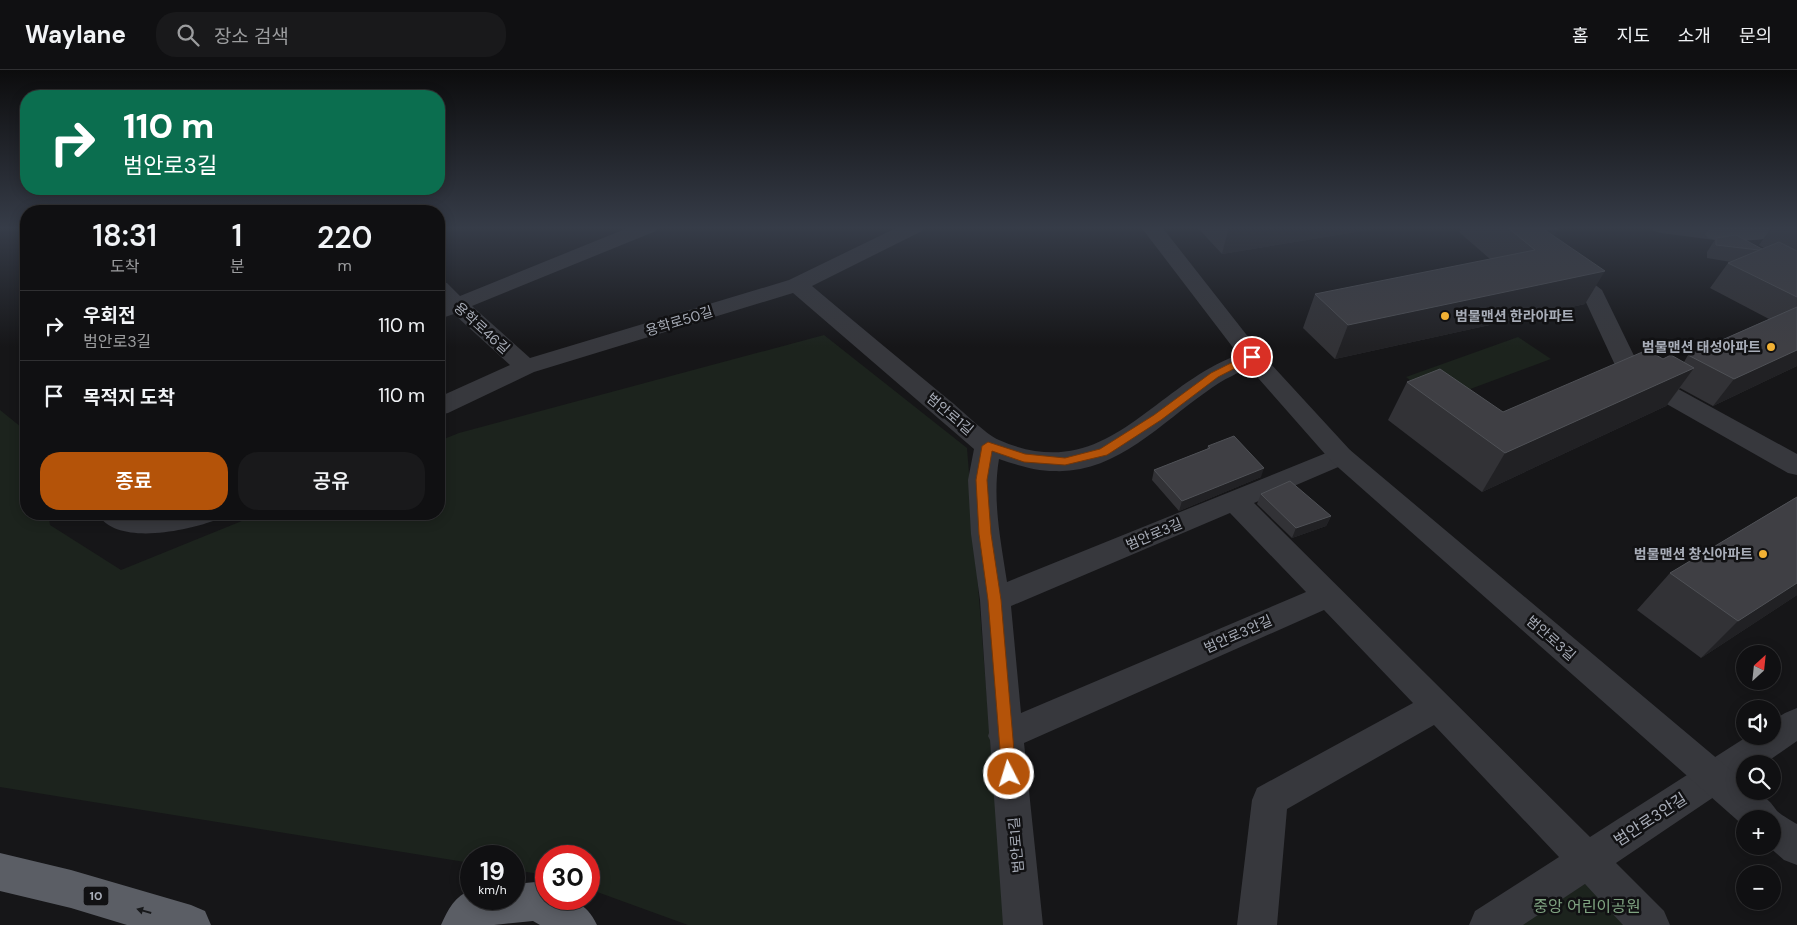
<!DOCTYPE html>
<html lang="ko">
<meta charset="utf-8">
<style>
:root{--surface:#101012;--page:#19191b;--text:#f1f3f6;--muted:#9c9d9f;--line:#303032;--accent:#b45309}
body{margin:0;font-family:"DM Sans","Noto Sans KR",sans-serif;background:var(--page);color:var(--text);height:100vh;display:flex;flex-direction:column;font-size:19px;white-space:nowrap}
*{box-sizing:border-box;margin:0}
p{font-size:16px;color:var(--muted)}
.icon{flex:none;width:28px;height:28px;fill:none;stroke:currentColor;stroke-width:2;stroke-linecap:round;stroke-linejoin:round}
.map{position:relative;flex:1;overflow:hidden}
.side{position:absolute;left:20px;top:135px;width:425px;height:315px;display:flex;flex-direction:column;background:var(--surface);border-radius:20px;box-shadow:0 2px 12px #0003,0 0 0 1px var(--line)}
.side>*{flex:none}
.top-card{position:absolute;left:20px;top:20px;width:425px;height:105px;border-radius:20px;box-shadow:0 2px 12px #0003,0 0 0 1px var(--line);background:#0b6e4f;color:#fff;overflow:hidden}
.needle{width:32px;rotate:27deg}
.buttons{position:absolute;left:1736px;top:575px;display:grid;gap:10px}
.buttons a{display:grid;place-items:center;width:45px;height:45px;border-radius:50%;background:var(--surface);box-shadow:0 2px 12px #0003,0 0 0 1px var(--line);font-size:25px}
.speed{position:absolute;left:460px;top:775px;display:flex;gap:10px;font-size:25px;font-weight:700;text-align:center}
.speed>*{display:grid;place-content:center;width:65px;height:65px;border-radius:50%;background:var(--surface);box-shadow:0 2px 12px #0003,0 0 0 1px var(--line);line-height:1}
.speed small{font-size:12px;font-weight:400}
.speed .limit{border:8px solid #d22;background:#fff;color:#111}
.pin{position:absolute;display:grid;place-items:center;width:42px;height:42px;color:#fff;margin:-21px;border:2px solid #fff;border-radius:50%;box-shadow:0 1px 5px #0007}
.me{position:absolute;width:55px;margin:-28px;rotate:355deg;stroke-linejoin:round;filter:drop-shadow(0 0 4px #0008)}
.turn{display:flex;align-items:center;gap:18px;height:105px;padding:0 20px;font-size:22px}
.turn .icon{width:65px;height:65px;stroke-width:2.5}
.turn b{display:block;font-size:35px;line-height:42px}
.eta{display:flex;justify-content:space-evenly;align-items:center;height:85px;text-align:center}
.eta b{font-size:30px;font-weight:600;line-height:35px}
.cta{display:flex;gap:10px;margin-top:auto;padding:10px 20px}
.cta a{flex:1;height:58px;border-radius:20px;background:var(--accent);color:#fff;font-size:20px;font-weight:600;line-height:58px;text-align:center}
.cta a+a{background:var(--page);color:var(--text)}
ul{padding:0;list-style:none}
li{display:flex;align-items:center;gap:15px;height:70px;padding:0 20px;border-top:1px solid var(--line)}
li div{flex:1}
li b{display:block;font-size:19px}
li em{font-style:normal}
header{display:flex;align-items:center;gap:30px;box-sizing:border-box;height:70px;padding:0 25px;background:var(--surface);border-bottom:1px solid var(--line)}
header strong{font-size:24px}
nav{display:flex;gap:28px;margin-inline-start:auto;font-size:18px}
.search{width:350px;height:45px;background:var(--page);display:flex;align-items:center;gap:12px;box-sizing:border-box;padding:0 18px;border-radius:20px;color:var(--muted);font-size:19px}
.map>svg:first-child{display:block}
.green{fill:#1c231d}
.lines{fill:none;stroke-linecap:round;stroke-linejoin:round}
.minor{fill:#37383d;fill-rule:evenodd}
.tertiary{fill:#37383d;fill-rule:evenodd}
.secondary{fill:#45474d;fill-rule:evenodd}
.trunk{fill:#5b5e65;fill-rule:evenodd}
.wall{fill:#323236}
.shaded-wall{fill:#212124}
.building{fill:#3f3f44;stroke:#4f5156}
.oneway{fill:#18191b}
.route{fill:#b45309;stroke:#753606}
.poi-dot{fill:#f2b134;stroke:#111113;stroke-width:2}
.labels{text-anchor:middle;stroke-width:5;stroke-linejoin:round;paint-order:stroke}
.shield{fill:#111113;stroke:#7b7e86;stroke-width:1}
.shield-label{font-size:12px;font-weight:bold;fill:#a8adb8}
.poi-label{font-size:14px;font-weight:bold;fill:#a8adb8;stroke:#111113;text-anchor:end}
.street-label{font-size:14px;fill:#a8adb8;stroke:#111113}
.near-street-label{font-size:16px;fill:#a8adb8;stroke:#111113}
.near-park-label{font-size:16px;fill:#7fa381;stroke:#111113}
</style>
<header>
<strong>Waylane</strong>
<div class="search"><svg class="icon" aria-label="search" viewBox="0 0 24 24"><circle cx="10" cy="10" r="6"/><path d="M15 15l6 6"/></svg>장소 검색</div>
<nav><a>홈</a><a>지도</a><a>소개</a><a>문의</a></nav>
</header>
<div class="map">
<svg width="1797" height="855" viewBox="0 0 1797 855">
<rect width="100%" height="100%" fill="#161618"/>
<!-- green -->
<g class="green">
<polygon points="824,265 967,378 1005,855 688,855 589,819 589,786 546,786 546,805 514,800 514,786 471,786 471,793 0,717 0,340 26,361 26,444 48,444 50,455 121,500 259,444 439,444 439,371 459,363"/>
<polygon points="1518,267 1551,289 1438,331 1406,307"/>
<polygon points="1585,814 1633,855 1520,855"/>
</g>
<g class="lines">
<!-- minor -->
<g class="minor">
<path d="M630 157H659L656 161 472 236 530 288 789 210 898 157H925L922 161 812 216C857 254 903 292 949 330 962 340 985 364 999 370 1102 415 1146 325 1228 289 1240 284 1248 279 1260 282L1264 287C1257 297 1242 300 1232 306 1223 310 1214 316 1206 322 1160 354 1115 404 1054 401 1035 401 1017 395 999 389 992 430 1001 472 1007 512L1341 377 1350 380 1354 386 1350 392 1254 433 1590 767 1748 666H1772V651L1785 643 1797 638V671L1764 694H1745V706L1616 793 1664 841 1670 855H1623L1585 814 1523 855H1469L1475 841 1559 787 1434 655 1287 739 1277 855H1237L1252 730 1257 718 1413 633 1324 540 1024 673 1043 855H1003L990 670 988 666 989 663 980 530 971 464 968 410 974 379 793 223 534 302 448 343 439 345V327L510 295 454 244 439 249V234L442 233 439 230V212L447 213 460 226ZM1230 443 1306 522 1021 643 1011 536Z"/>
<polygon points="1509,157 1531,157 1562,189 1602,220 1640,298 1797,384 1797,405 1788,403 1621,308 1584,228 1548,197"/>
<path d="M98 444H217L213 451C185 461 116 476 98 444Z"/>
</g>
<!-- tertiary -->
<g class="tertiary">
<path d="M1141 157H1162L1260 282 1350 380 1745 712V721C1760 721 1769 729 1777 741 1780 744 1792 751 1797 754V795L1784 790 1768 776H1772V749H1745V757L1332 392 1244 292Z"/>
<polygon points="1651,157 1711,157 1722,160 1725,164 1722,168 1715,170 1661,163 1654,161"/>
</g>
<!-- secondary -->
<path class="secondary" d="M1797 157V165C1770 168 1734 175 1708 168L1705 164 1708 160 1715 158Z"/>
<!-- trunk -->
<g class="trunk">
<polygon points="0,783 71,800 191,835 205,841 211,855 127,855 71,838 0,821"/>
<path d="M536 812 546 816V829C571 829 586 831 597 855H540L533 851 494 855H441C448 839 455 826 471 820V829H514V814Z"/>
</g>
</g>
<!-- wall -->
<g class="wall">
<polygon points="1197,157 1386,157 1222,184"/>
<polygon points="1462,157 1556,157 1558,159 1553,166 1585,234 1335,289 1303,258 1315,224 1490,189 1459,162"/>
<polygon points="1772,157 1797,157 1797,296 1713,336 1680,318 1666,336 1482,422 1388,350 1407,312 1503,342 1663,289 1684,292 1688,285 1769,249 1710,218 1728,193 1731,192 1707,188 1707,182 1716,168 1762,179 1764,178 1759,175"/>
<polygon points="1208,376 1261,407 1179,441 1152,410 1154,400 1207,379"/>
<polygon points="1261,424 1331,446 1326,456 1292,468 1257,434"/>
<polygon points="1797,427 1797,525 1701,588 1637,540 1670,503"/>
</g>
<!-- shaded-wall -->
<g class="shaded-wall">
<polygon points="1229,157 1386,157 1222,184"/>
<polygon points="1558,159 1540,191 1545,160"/>
<polygon points="1605,201 1585,234 1335,289 1348,255"/>
<polygon points="1797,280 1797,296 1713,336 1734,309"/>
<polygon points="1694,298 1666,336 1482,422 1505,383"/>
<polygon points="1264,398 1261,407 1179,441 1182,431"/>
<polygon points="1331,446 1326,456 1292,468 1296,458"/>
<polygon points="1797,513 1797,525 1701,588 1738,551"/>
</g>
<!-- building -->
<g class="building">
<polygon points="1507,157 1556,157 1558,159 1545,160 1605,201 1348,255 1315,224 1535,180"/>
<polygon points="1736,165 1762,179 1759,180 1716,175 1716,168"/>
<polygon points="1779,172 1797,181 1797,227 1728,193"/>
<polygon points="1797,237 1797,280 1734,309 1688,285"/>
<polygon points="1647,280 1663,289 1671,285 1694,298 1505,383 1407,312 1440,299 1503,342"/>
<polygon points="1234,366 1264,398 1182,431 1154,400 1210,378 1208,376"/>
<polygon points="1290,411 1331,446 1296,458 1261,424"/>
<polygon points="1797,427 1797,513 1738,551 1670,503"/>
</g>
<!-- one-way arrows -->
<defs><path id="oneway-solid" d="M-6-.8H1V-3.2L6.5 0L1 3.2V.8H-6Z" transform="scale(1.25)"/></defs>
<use class="oneway" href="#oneway-solid" transform="translate(144 841) rotate(-164)"/>
<!-- sky -->
<linearGradient id="sky" x2="0" y2="1"><stop stop-color="#0c0c0d"/><stop offset="0.57" stop-color="#363c48"/><stop offset="1" stop-color="#363c48" stop-opacity="0"/></linearGradient>
<rect width="1797" height="277" fill="url(#sky)"/>
<!-- route -->
<polygon class="route" points="1249,284 1256,284 1257,287 1218,307 1161,350 1107,385 1065,395 1024,392 992,381 987,410 991,464 1001,530 1016,704 1014,708 1009,710 1004,708 1002,704 988,530 979,464 976,410 982,376 988,372 1025,384 1065,388 1100,379 1154,345 1211,303"/>
<!-- markers -->
<g class="poi-dot">
<circle cx="1445" cy="246" r="5"/>
<circle cx="1771" cy="277" r="5"/>
<circle cx="1763" cy="484" r="5"/>
</g>
<g class="labels">
<!-- shield labels -->
<rect class="shield" x="83.5" y="816.5" width="25" height="19" rx="4"/>
<g class="shield-label">
<text x="96" y="830">10</text>
</g>
<!-- poi labels -->
<g class="poi-label">
<text x="1455" y="251" text-anchor="start">범물맨션 한라아파트</text>
<text x="1761" y="282">범물맨션 태성아파트</text>
<text x="1753" y="489">범물맨션 창신아파트</text>
</g>
<!-- street labels -->
<g class="street-label">
<text transform="translate(679 251) rotate(-17)" y="5">용학로50길</text>
<text transform="translate(482 258) rotate(42)" y="5">용학로46길</text>
<text transform="translate(950 344) rotate(40)" y="5">범안로1길</text>
<text transform="translate(1154 464) rotate(-23)" y="5">범안로3길</text>
<text transform="translate(1238 564) rotate(-24)" y="5">범안로3안길</text>
<text transform="translate(1551 568) rotate(41)" y="5">범안로3길</text>
<text transform="translate(1016 775) rotate(-95)" y="5">범안로1길</text>
</g>
<!-- near-street labels -->
<g class="near-street-label">
<text transform="translate(1650 749) rotate(-33)" y="6">범안로3안길</text>
</g>
<!-- near-park labels -->
<g class="near-park-label">
<text x="1587" y="842">중앙 어린이공원</text>
</g>
</g>
</svg>
<div class="buttons">
<a><svg class="needle" viewBox="-14 -14 28 28"><path d="M0-13l5 13h-10z" fill="#e53935"/><path d="M0 13l5-13h-10z" fill="#9c9d9f"/></svg></a>
<a><svg class="icon" aria-label="sound" viewBox="0 0 24 24"><path d="M4 9h4l5-4v14l-5-4H4zM17 9q2 3 0 6"/></svg></a>
<a><svg class="icon" aria-label="search" viewBox="0 0 24 24"><circle cx="10" cy="10" r="6"/><path d="M15 15l6 6"/></svg></a>
<a>+</a>
<a>−</a>
</div>
<div class="speed"><div>19<small>km/h</small></div><div class="limit">30</div></div>
<div class="pin" style="left:1252px;top:287px;background:#d93025"><svg class="icon" aria-label="arrive" viewBox="0 0 24 24"><path d="M6 21V4h12l-3 4 3 4H6"/></svg></div>
<svg class="me" style="left:1009px;top:704px" viewBox="-20 -20 40 40"><circle r="17" fill="#b45309" stroke="#fff" stroke-width="3"/><path d="M0-11L8 9 0 5-8 9z" fill="#fff"/></svg>
<div class="top-card">
<div class="turn"><svg class="icon" aria-label="right" viewBox="0 0 24 24"><path d="M7 20v-9h11M14 6l5 5-5 5"/></svg><div><b>110 m</b>범안로3길</div></div>
</div>
<section class="side">
<div class="eta">
<div><b>18:31</b><p>도착</p></div>
<div><b>1</b><p>분</p></div>
<div><b>220</b><p>m</p></div>
</div>
<ul>
<li><svg class="icon" aria-label="right" viewBox="0 0 24 24"><path d="M7 20v-9h11M14 6l5 5-5 5"/></svg><div><b>우회전</b><p>범안로3길</p></div><em>110 m</em></li>
<li><svg class="icon" aria-label="arrive" viewBox="0 0 24 24"><path d="M6 21V4h12l-3 4 3 4H6"/></svg><div><b>목적지 도착</b></div><em>110 m</em></li>
</ul>
<div class="cta"><a>종료</a><a>공유</a></div>
</section>
</div>
